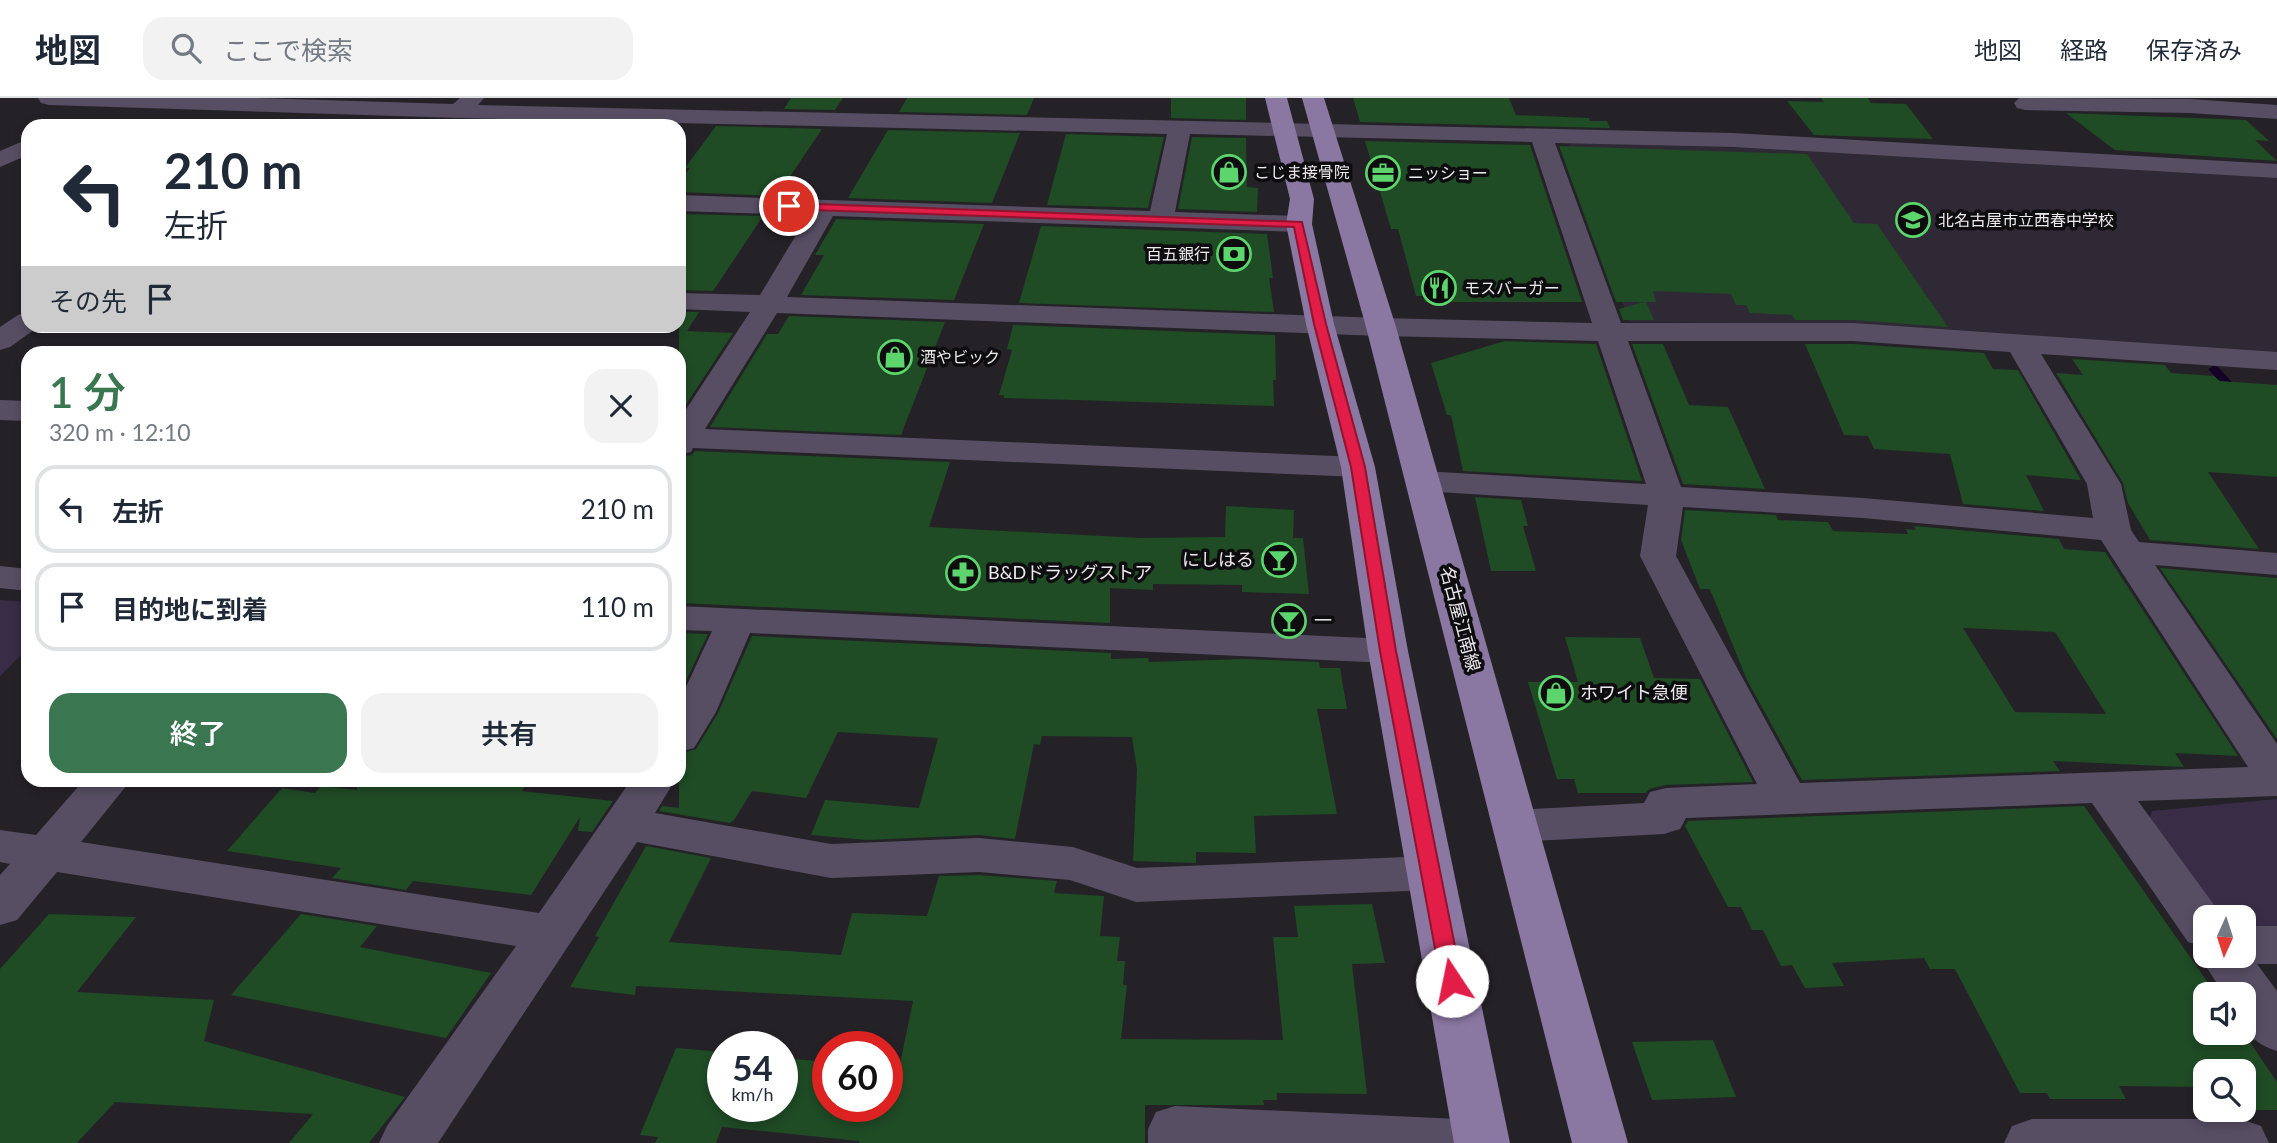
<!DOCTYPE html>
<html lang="ja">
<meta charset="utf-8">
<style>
:root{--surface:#fff;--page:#f2f2f3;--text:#1f2937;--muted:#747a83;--line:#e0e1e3;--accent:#3a764f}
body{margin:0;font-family:Lato,"Noto Sans JP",sans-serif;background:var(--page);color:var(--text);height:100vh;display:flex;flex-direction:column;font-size:26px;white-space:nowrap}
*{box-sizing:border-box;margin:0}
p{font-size:23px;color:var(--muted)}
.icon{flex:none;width:38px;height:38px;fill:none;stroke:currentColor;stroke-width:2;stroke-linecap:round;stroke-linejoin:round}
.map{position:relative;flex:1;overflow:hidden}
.panel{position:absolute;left:21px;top:248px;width:665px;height:441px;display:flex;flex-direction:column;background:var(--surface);border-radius:21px;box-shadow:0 4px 10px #0003}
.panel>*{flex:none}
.banner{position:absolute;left:21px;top:21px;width:665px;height:214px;border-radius:21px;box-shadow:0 4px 10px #0003;background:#fff;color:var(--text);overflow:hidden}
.needle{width:46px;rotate:183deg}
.buttons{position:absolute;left:2193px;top:807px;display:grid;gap:14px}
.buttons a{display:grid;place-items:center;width:63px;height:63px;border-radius:14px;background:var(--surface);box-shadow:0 4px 10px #0003;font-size:35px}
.speed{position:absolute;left:707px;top:933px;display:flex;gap:14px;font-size:35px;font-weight:700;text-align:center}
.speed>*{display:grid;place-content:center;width:91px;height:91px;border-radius:50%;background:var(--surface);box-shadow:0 4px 10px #0003;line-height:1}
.speed small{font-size:18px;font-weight:400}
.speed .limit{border:10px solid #d22;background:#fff;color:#111}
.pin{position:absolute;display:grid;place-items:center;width:60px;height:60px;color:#fff;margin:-30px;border:4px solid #fff;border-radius:50%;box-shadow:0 2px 7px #0007}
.me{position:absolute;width:77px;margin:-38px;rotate:349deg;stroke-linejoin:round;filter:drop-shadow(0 0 5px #0008)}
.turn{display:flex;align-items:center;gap:24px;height:147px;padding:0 28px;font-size:32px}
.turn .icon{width:91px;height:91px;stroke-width:2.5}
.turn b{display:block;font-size:49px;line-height:60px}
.then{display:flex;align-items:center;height:66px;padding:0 28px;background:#0003;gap:14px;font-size:26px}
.round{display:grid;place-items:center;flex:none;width:74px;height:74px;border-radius:21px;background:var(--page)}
.headline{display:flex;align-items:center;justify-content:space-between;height:119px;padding:0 28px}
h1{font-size:42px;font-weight:600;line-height:52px;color:var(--accent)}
.action{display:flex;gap:14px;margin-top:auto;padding:14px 28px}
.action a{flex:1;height:80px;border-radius:21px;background:var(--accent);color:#fff;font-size:28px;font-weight:600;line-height:80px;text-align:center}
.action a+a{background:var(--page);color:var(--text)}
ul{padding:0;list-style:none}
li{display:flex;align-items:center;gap:21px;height:88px;margin:0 14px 10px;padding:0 14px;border:4px solid var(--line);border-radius:21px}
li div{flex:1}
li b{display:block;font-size:26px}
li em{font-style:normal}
header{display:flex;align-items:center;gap:42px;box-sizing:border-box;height:98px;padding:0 35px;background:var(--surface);border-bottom:2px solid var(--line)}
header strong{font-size:33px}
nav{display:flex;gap:38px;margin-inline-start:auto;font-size:24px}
.search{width:490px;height:63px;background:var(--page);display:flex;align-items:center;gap:18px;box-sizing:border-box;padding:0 24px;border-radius:21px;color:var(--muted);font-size:26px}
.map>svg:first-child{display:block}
.built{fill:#2e2934}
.green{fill:#392c47}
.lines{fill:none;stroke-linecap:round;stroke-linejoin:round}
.stream{fill:#150027;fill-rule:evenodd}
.building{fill:#1f4b25;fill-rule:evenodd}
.minor{fill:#574e63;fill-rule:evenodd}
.major{fill:#8a77a2;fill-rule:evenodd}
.route{fill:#e11d48;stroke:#92132f;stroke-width:2}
.labels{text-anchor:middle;stroke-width:7;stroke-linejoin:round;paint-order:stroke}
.far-poi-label{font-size:16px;fill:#eceaee;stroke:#0d0c0e;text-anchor:start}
.poi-label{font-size:18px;fill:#eceaee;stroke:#0d0c0e;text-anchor:start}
.street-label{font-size:18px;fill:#eceaee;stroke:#0d0c0e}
</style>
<header>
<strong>地図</strong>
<div class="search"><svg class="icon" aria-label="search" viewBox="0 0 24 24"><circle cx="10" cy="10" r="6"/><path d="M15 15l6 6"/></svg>ここで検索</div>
<nav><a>地図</a><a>経路</a><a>保存済み</a></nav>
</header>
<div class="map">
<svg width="2277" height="1045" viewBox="0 0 2277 1045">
<rect width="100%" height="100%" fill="#242227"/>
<!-- built -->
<polygon class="built" points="1573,45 1830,52 2277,80 2277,256 1837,226 1630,224 1562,50"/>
<!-- green -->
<g class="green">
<polygon points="0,502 28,504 28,550 0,578"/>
<polygon points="2277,701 2277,836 2246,835 2244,834 2244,819 2219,819 2149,722 2152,713"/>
</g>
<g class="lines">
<!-- stream -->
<polygon class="stream" points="2214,268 2218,269 2241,294 2241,298 2233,298 2210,273 2208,271"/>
</g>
<!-- building -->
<g class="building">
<polygon points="791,0 843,0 835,12 784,11"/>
<polygon points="907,0 1034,0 1027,17 899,14"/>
<polygon points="1171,0 1246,0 1246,22 1171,20"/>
<polygon points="1353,0 1509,0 1516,17 1589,20 1590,23 1607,23 1610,30 1360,24"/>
<polygon points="1821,0 1868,0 1871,5 1906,6 1933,41 1814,37 1787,3 1824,4"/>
<polygon points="2066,15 2246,22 2269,43 2255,42 2277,63 2115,52"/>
<polygon points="716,28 822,31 777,98 679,94 679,85 690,70 685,70"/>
<polygon points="888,32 1020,35 992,105 848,100"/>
<polygon points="1066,36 1164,39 1148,110 1047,107"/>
<polygon points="1192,39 1246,40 1247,89 1258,90 1257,114 1178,111"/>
<polygon points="1365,43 1530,47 1582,204 1425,204 1423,198 1416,198 1398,131 1391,131"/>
<polygon points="1559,48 1807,56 1854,125 1877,126 1948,229 1853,222 1795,222 1792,217 1750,215 1746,207 1736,207 1731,196 1653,193 1656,204 1646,204 1654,222 1623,222 1619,211 1644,204 1616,204"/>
<polygon points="679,116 763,118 713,193 679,192"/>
<polygon points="836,121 984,126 954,202 801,197 824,157 815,157"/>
<polygon points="1041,128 1267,136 1273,180 1269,180 1274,214 1019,205"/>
<polygon points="679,214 699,214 687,233 733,235 679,317"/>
<polygon points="789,218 945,224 901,337 710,329 767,236 778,236"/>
<polygon points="1013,227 1275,237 1276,282 1273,282 1274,308 1004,300 1004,297 999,297 1012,252 1007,251"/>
<polygon points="1505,243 1596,246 1642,383 1463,373 1451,317 1447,317 1431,265"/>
<polygon points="1632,246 1663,246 1689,307 1728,309 1765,391 1683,386"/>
<polygon points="1805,246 1853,246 1984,255 1993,271 2018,272 2081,382 2026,377 2044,413 1963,406 1950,356 1874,351 1868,338 1844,337"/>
<polygon points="2072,261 2165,267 2171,275 2214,278 2220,283 2277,287 2277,379 2208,374 2259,451 2150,442 2128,405 2123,385 2056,275 2083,277"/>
<polygon points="695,353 950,364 929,429 1140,440 1225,439 1226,408 1294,412 1293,440 1303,440 1309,496 1242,494 1242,487 1153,486 1153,492 1110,490 1110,525 679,505 679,359 692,357"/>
<polygon points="1475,399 1521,402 1528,428 1523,428 1536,473 1491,473"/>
<path d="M1685 412 1776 417 1778 422 1828 424 1833 433 1908 436 1906 431 1916 432 1914 428 2059 441 2064 451 2105 454 2238 658 2175 655 2184 669 2053 663 2060 673 1802 682 1747 582 1712 496 1709 491H1700L1681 442ZM1963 530 2055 534 2106 616 2015 614Z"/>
<polygon points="2160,470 2277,480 2277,641"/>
<polygon points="679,535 708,536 679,598"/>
<polygon points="752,538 1111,555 1111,561 1148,560 1149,564 1246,561 1319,564 1320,570 1340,570 1347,611 1317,611 1337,716 1254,718 1256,755 1196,754 1196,765 1133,763 1137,671 1132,639 1042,638 1040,647 1034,646 1015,741 979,737 867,742 811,737 825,702 919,710 938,640 838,634 806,700 752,693 734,722 730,725 659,713 662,708 679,710 679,656 696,651 718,615"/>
<polygon points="1565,539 1640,540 1654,580 1700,581 1753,684 1666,687 1649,691 1646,695 1578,695 1574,681 1557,681 1528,584 1578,584"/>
<polygon points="357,682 529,682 522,693 613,703 592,734 578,733 580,719 531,797 413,783 406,792 332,780 341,770 227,753 282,690 315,695 321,688 357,692"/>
<polygon points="2084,708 2216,896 2205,896 2205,934 2243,934 2277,984 2277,1012 2226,1012 2244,1012 2244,973 2205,973 2205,989 2119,988 2126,1001 2050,1001 2047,995 2020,995 1955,871 1930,871 1924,860 1832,865 1844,888 1805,890 1792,867 1781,868 1763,832 1752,832 1741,809 1728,809 1685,728 1688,723"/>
<polygon points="646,748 711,760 669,844 841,857 852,815 927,818 939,778 979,777 1057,783 1054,795 1104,798 1100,838 1120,839 1117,863 1125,863 1123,887 1127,887 1121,941 1283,942 1273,839 1298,839 1294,808 1372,806 1385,865 1352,866 1367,996 1277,995 1277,1002 1263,1002 1264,1007 1145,1007 1145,1045 859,1045 859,1043 722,1029 716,1045 655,1045 658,1039 640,1037 676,950 723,954 723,1008 782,1008 782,960 828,964 828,1008 887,1008 887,970 899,971 913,903 636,888 635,897 570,889 599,839 595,838"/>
<polygon points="49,816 136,819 77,894 214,902 204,943 405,999 369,1045 289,1045 313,1016 115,1004 77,1045 0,1045 0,871"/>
<polygon points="301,816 377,828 360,849 491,875 446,940 231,897"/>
<polygon points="1713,942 1736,999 1652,1002 1632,944"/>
</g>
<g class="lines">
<!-- minor -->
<g class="minor">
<path d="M38 0H256L453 6 460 0H484L478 7 1733 35 2277 66V80L1733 49 1555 45 1621 225H1853L2277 254V272L2041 256 2121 386 2131 432 2139 444 2277 455V477L2155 467 2277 646V698L2138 703 2223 819H2205V858H2244V828H2277V866H2257L2277 893V953C2244 942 2244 928 2244 896H2224L2199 858 2204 849 2188 844 2092 705 1686 720 1680 731 1664 736 1516 744 1500 739 1493 728 1500 717 1516 712 1644 705 1650 694 1666 690 1757 686 1640 458 1648 407 1422 393 1410 390 1405 383 1410 376 1422 373 1646 386 1598 243 1381 238 777 215 705 331 1358 359 1370 362 1375 369 1370 376 1358 379 693 350 691 354 679 357V322L750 214 679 211V195L760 197 808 117 679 113V97L1150 113 1167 36 458 20 49 7 41 5ZM1190 36 1532 44 1592 225 1381 220 787 199 833 118 1299 134 1308 131 1312 126 1308 121 1299 118 1175 114ZM1628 243H1853L2010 254 2087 386 2093 420 1863 400 1681 389ZM1683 409 1863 420 2101 442 2248 669 1800 685 1676 458Z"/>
<polygon points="2019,0 2190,1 2277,7 2277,21 2190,15 2025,12 2017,10 2014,5"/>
<polygon points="28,41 28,57 0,69 0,53"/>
<polygon points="28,214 28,228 38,229 10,249 0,252 0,229 18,217"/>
<polygon points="0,302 28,303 28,323 0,322"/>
<polygon points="0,468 28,471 28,493 0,490"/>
<polygon points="679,508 1388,541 1402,544 1408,553 1402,562 1388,565 750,535 716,614 694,650 679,654 679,604 712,533 679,532"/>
<polygon points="84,682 131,682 81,744 539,815 631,682 675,682 655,715 831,746 979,740 1073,749 1137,770 1431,758 1447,763 1454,775 1447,787 1431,792 1136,804 1070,782 979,774 831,780 637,744 438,1045 379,1045 387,1028 516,848 57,774 17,822 0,827 0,777 10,766 0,764 0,732 36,737"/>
<polygon points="1175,1008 1458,1021 1478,1028 1486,1045 1148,1045 1148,1031 1156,1014"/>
<polygon points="2032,1021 2241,1021 2261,1028 2269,1045 2004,1045 2012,1028"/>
</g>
<!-- major -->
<g class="major">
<polygon points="1265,0 1287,0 1314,101 1312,126 1334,226 1375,369 1408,553 1510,1045 1454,1045 1368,553 1341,369 1306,226 1286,126 1290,101"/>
<polygon points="1302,0 1324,0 1396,229 1628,1045 1572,1045 1366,229"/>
</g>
</g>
<!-- route -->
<polygon class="route" points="789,105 1302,124 1326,226 1365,369 1396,553 1462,883 1459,889 1452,891 1444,889 1441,883 1380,553 1351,369 1314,226 1294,129 785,111 784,108"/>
<!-- icons -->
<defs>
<g id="shop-ring" transform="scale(1.75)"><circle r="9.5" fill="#0d0c0e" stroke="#5cd56d" stroke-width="1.5"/><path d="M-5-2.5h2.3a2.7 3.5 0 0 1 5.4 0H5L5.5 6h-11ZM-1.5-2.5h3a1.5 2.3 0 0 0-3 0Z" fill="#5cd56d"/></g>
<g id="office-ring" transform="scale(1.75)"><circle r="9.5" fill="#0d0c0e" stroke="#5cd56d" stroke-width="1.5"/><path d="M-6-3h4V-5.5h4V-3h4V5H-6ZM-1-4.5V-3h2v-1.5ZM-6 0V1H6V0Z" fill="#5cd56d"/></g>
<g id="school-ring" transform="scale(1.75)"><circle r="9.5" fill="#0d0c0e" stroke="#5cd56d" stroke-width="1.5"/><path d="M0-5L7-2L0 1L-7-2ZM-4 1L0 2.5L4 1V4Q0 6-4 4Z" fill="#5cd56d"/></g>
<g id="bank-ring" transform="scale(1.75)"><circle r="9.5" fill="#0d0c0e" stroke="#5cd56d" stroke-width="1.5"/><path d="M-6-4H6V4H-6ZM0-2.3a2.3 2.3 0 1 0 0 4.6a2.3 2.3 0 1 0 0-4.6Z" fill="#5cd56d"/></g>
<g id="restaurant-ring" transform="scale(1.75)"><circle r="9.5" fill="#0d0c0e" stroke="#5cd56d" stroke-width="1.5"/><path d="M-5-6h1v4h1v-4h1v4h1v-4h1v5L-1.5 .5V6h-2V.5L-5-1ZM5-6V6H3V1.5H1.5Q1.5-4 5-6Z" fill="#5cd56d"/></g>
<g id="bar-ring" transform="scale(1.75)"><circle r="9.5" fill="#0d0c0e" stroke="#5cd56d" stroke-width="1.5"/><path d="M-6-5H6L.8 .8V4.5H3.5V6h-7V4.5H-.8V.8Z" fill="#5cd56d"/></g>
<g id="pharmacy-ring" transform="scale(1.75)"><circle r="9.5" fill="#0d0c0e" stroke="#5cd56d" stroke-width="1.5"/><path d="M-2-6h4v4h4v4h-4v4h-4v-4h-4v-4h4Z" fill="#5cd56d"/></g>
</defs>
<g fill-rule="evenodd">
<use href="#shop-ring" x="1229" y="74"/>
<use href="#office-ring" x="1383" y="75"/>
<use href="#school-ring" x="1913" y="122"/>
<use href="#bank-ring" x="1234" y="156"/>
<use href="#restaurant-ring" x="1439" y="190"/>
<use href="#shop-ring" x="895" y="259"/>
<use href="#bar-ring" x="1279" y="462"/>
<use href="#pharmacy-ring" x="963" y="475"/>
<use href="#bar-ring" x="1289" y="523"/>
<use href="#shop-ring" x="1556" y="595"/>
</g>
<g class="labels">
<!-- far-poi labels -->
<g class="far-poi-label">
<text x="1254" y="80">こじま接骨院</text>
<text x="1408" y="81">ニッショー</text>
<text x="1938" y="128">北名古屋市立西春中学校</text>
<text x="1210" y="162" text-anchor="end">百五銀行</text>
<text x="1464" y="196">モスバーガー</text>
<text x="920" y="265">酒やビック</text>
</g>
<!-- poi labels -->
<g class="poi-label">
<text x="1254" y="468" text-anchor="end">にしはる</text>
<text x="988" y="481">B&amp;Dドラッグストア</text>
<text x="1314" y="529">一</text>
<text x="1580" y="601">ホワイト急便</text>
</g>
<!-- street labels -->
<g class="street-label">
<text transform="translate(1460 521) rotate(75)" y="6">名古屋江南線</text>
</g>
</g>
</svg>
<div class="buttons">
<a><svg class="needle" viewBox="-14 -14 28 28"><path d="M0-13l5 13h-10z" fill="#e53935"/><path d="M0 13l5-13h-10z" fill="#747a83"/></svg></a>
<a><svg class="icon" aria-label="sound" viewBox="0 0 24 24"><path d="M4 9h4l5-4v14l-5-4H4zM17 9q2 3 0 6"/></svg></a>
<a><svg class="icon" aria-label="search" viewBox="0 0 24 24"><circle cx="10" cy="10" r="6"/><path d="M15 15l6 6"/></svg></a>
</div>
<div class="speed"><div>54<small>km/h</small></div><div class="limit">60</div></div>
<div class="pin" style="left:789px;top:108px;background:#d93025"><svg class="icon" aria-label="arrive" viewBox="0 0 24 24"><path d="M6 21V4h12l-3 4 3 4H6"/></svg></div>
<svg class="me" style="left:1452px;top:883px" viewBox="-20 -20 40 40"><circle r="19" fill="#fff"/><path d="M0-13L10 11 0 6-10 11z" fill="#e11d48"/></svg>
<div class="banner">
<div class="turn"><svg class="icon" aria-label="left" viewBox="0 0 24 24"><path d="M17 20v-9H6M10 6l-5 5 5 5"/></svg><div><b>210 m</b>左折</div></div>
<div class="then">その先<svg class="icon" aria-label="arrive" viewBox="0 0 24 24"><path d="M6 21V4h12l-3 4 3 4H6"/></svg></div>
</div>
<section class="panel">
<div class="headline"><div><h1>1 分</h1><p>320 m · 12:10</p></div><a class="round"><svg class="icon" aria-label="close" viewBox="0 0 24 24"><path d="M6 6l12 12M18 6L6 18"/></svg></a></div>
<ul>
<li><svg class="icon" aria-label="left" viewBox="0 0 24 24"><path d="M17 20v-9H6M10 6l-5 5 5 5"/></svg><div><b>左折</b></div><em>210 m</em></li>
<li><svg class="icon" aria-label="arrive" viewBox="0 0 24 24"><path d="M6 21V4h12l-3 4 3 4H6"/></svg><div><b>目的地に到着</b></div><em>110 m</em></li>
</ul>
<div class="action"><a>終了</a><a>共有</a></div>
</section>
</div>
